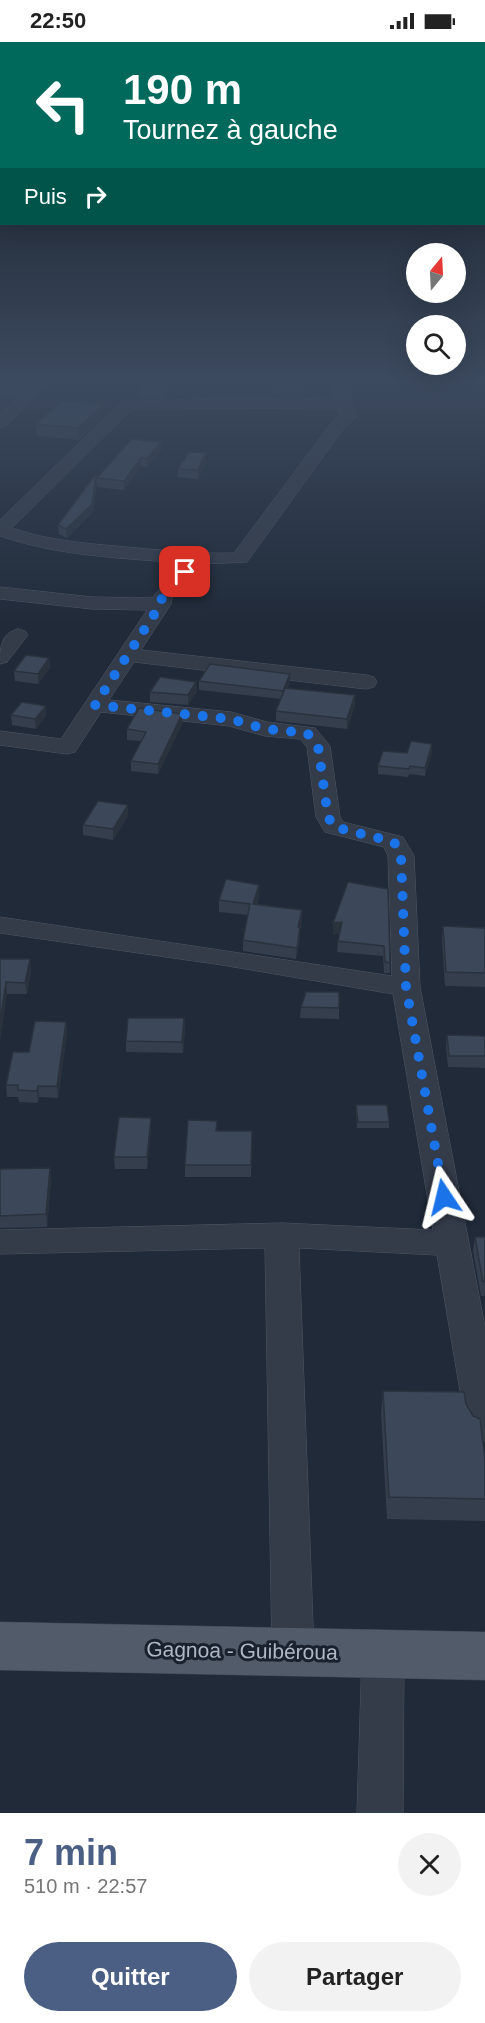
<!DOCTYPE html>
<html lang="fr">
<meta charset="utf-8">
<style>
:root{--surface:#fff;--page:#f2f2f2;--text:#222;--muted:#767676;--accent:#4b5f84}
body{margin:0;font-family:Arial,sans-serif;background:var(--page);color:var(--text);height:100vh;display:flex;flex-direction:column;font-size:22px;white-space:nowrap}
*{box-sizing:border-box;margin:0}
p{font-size:20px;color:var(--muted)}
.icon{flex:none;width:33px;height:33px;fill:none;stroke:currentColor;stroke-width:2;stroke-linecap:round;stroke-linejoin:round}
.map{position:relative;height:1771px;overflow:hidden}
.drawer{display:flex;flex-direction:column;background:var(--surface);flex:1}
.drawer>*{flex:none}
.hud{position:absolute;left:0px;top:0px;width:486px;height:183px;box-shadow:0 6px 24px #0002;background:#00695c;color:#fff;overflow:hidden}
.needle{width:39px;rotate:18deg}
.buttons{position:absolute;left:406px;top:201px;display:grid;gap:12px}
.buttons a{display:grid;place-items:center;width:60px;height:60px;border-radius:50%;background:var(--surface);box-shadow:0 6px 24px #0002;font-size:30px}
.pin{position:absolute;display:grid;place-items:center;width:51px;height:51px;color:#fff;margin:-26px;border-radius:12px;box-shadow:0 3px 9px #0006}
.me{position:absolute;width:66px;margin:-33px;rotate:350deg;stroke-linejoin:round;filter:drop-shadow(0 0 4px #0008)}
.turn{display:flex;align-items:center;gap:21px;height:126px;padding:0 24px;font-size:27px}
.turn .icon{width:78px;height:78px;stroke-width:2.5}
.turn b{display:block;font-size:42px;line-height:51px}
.then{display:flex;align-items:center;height:57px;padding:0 24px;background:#0003;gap:12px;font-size:22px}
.round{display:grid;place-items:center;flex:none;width:63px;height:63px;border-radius:32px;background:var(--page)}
.overview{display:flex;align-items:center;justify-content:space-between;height:102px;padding:0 24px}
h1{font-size:36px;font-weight:700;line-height:45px;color:var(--accent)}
.cta{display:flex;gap:12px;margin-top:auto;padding:12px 24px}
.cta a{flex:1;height:69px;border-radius:36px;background:var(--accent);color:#fff;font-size:24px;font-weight:700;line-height:69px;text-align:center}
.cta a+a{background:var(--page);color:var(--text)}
.status{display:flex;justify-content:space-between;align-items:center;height:42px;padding:0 30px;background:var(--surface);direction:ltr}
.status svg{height:16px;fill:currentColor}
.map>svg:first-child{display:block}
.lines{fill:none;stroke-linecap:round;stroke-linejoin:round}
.minor-casing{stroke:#4e5764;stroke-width:1}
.major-casing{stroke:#3d4553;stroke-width:1}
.minor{fill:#343c4a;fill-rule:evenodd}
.major{fill:#515b6a;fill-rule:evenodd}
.wall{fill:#343e4d}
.shaded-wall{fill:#2a323e}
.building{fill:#3c4859;stroke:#2a323e;stroke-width:1.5}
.route{stroke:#1a73e8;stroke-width:10;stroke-dasharray:0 18}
.labels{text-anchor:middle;stroke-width:6;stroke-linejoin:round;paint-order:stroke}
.near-street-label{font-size:21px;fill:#aeb7c6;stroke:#19212e}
</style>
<div class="status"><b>22:50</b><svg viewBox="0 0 49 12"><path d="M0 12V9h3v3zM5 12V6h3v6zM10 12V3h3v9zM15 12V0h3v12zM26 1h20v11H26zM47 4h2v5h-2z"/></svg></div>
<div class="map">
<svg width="485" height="1771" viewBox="0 0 485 1771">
<rect width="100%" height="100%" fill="#202a39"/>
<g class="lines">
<!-- minor casing -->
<g class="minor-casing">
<g id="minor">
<polygon points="37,336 53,336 6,384 0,386 0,372 19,354 0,353 0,343 28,345"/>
<path d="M330 336H346L356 375 344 386 247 520 202 522 172 556 171 562 141 608 366 633 374 635 377 640 374 645 366 647 134 620 109 658 231 670 267 680 315 686 330 704 340 775 343 780 403 795 414 814 420 945 485 1285V1399L472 1395 466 1384 437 1213 299 1206 314 1610 308 1624 293 1630 278 1624 272 1610 265 1206 0 1212V1188L282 1181 433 1188 393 952 222 923 0 891V875L392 934 388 814 384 805 325 790 316 775 307 705 300 697 265 694 229 684 101 670 75 710 67 712 0 703V689L61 697 147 568 92 567 0 557V545L92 555 152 556 182 521C121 516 58 514 0 494V478L121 360 216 356 334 357ZM216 366 337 367 340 374 332 380 234 511C202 512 169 509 137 506 95 502 52 500 12 486L131 368Z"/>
<path d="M18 587 25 589 28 593 7 620 0 622C0 607 0 591 18 587Z"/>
<polygon points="383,1592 398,1598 404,1612 403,1771 357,1771 362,1612 368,1598"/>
</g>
</g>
<!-- major casing -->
<g class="major-casing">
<polygon id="major" points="0,1580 485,1590 485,1638 0,1628"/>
</g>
<!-- minor -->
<use href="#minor" class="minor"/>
<!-- major -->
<use href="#major" class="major"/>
</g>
<!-- wall -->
<g class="wall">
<polygon points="165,336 165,356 141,357 141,346"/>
<polygon points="272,336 301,336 304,347 304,354 276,354 272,340"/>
<polygon points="103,374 79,398 37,394 36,382"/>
<polygon points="132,397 161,409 147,425 141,424 124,448 97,445 97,436"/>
<polygon points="206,419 198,437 178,435 178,427"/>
<polygon points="96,432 97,440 93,470 67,496 59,492 58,483"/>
<polygon points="49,616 50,626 38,642 15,639 14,629"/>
<polygon points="290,632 290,640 287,647 355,663 347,687 276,679 276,669 281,657 199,648 199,639"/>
<polygon points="197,649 188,663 150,660 150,650"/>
<polygon points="11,673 46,674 36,687 12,683"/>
<polygon points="182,682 158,732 131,729 131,719 141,699 127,698 127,687"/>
<polygon points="432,702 432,710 425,734 409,732 408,735 378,732 378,724"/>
<polygon points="128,774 113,798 83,793 83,783"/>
<polygon points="259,843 259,854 257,863 302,868 302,879 300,886 300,896 296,917 243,909 243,898 248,873 219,870 219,858"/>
<polygon points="388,847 390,921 390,931 384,931 383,914 337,910 338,899 340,891 333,892"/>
<polygon points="443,884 485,886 485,945 445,944 442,898"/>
<polygon points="0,917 30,917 31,929 27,952 7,952"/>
<polygon points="301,965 339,966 339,977 300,976"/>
<polygon points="184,976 185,988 183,1011 126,1010 126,999"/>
<polygon points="66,980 67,991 58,1056 39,1055 38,1061 19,1060 18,1055 7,1055 6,1043 29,1010"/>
<polygon points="447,993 485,994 485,1026 448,1025 446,1005"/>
<polygon points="356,1063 389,1080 389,1086 357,1086"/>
<polygon points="217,1079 217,1089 252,1089 251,1135 185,1135 185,1123"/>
<polygon points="151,1087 147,1127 115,1127 114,1115"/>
<polygon points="50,1126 51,1138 47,1185 0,1186 0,1127"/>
<polygon points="475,1195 485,1195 485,1254 481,1254 473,1209"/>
<polygon points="383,1349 466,1362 485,1457 485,1479 387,1477 381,1371"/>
</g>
<!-- shaded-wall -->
<g class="shaded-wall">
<polygon points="2,356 2,367 0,371 0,359"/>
<polygon points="103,363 103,374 79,398 78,386"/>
<polygon points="161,400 161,409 147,425 147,416"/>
<polygon points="206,411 206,419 198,437 198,428"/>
<polygon points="141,416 141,424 124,448 124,439"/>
<polygon points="96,432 97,440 93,470 67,496 66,487"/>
<polygon points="49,616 50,626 38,642 38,632"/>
<polygon points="290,632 290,640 283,658 283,649"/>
<polygon points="196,640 197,649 188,663 188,653"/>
<polygon points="355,653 355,663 347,687 347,677"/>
<polygon points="46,664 46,674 36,687 35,677"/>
<polygon points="182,672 182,682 158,732 158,722"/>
<polygon points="432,702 432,710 425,734 425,726"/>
<polygon points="128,763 128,774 113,798 113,787"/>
<polygon points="259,843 259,854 253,873 253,862"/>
<polygon points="302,868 302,879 300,886 300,896 296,917 298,885"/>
<polygon points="342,880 342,890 333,892 333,881"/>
<polygon points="30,917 31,929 27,952 25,941"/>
<polygon points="6,940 7,952 0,1001 0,981"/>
<polygon points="184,976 185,988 183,1011 182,1000"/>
<polygon points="66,980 67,991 58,1056 57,1044"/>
<polygon points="38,1044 39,1055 38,1061 37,1049"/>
<polygon points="151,1076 151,1087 147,1127 147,1115"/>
<polygon points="50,1126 51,1138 47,1185 46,1172"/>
</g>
<!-- building -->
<g class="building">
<polygon points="141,336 164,336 164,345 141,346"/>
<polygon points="274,336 301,336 304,347 276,346"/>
<polygon points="61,359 103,363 78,386 36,382"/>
<polygon points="132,397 161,400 147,416 141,416 124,439 97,436"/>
<polygon points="189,410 206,411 198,428 178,427"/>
<polygon points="96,432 92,462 66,487 58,483"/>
<polygon points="26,613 49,616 38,632 14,629"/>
<polygon points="210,622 290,632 283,649 199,639"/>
<polygon points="160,635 196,640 188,653 150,650"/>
<polygon points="285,646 355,653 347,677 276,669"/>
<polygon points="22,660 46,664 35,677 11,673"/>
<polygon points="139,666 182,672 158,722 131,719 146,690 127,687"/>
<polygon points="411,699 432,702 425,726 410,724 409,727 378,724 383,709 407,711"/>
<polygon points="98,759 128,763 113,787 83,783"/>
<polygon points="226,837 259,843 253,862 302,868 298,885 300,885 297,906 243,898 250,862 219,858"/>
<polygon points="348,840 388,847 390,921 385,920 384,904 338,899 342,880 333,881"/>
<polygon points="443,884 485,886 485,931 446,930"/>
<polygon points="0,917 30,917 25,941 6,940 0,981"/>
<polygon points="306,950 339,950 339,966 301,965"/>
<polygon points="128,976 184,976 182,1000 126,999"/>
<polygon points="35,979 66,980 57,1044 38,1044 37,1049 18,1048 18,1043 6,1043 13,1010 29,1010"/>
<polygon points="447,993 485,994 485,1014 449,1014"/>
<polygon points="356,1063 387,1063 389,1080 358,1080"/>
<polygon points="119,1075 151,1076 147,1115 114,1115"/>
<polygon points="188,1078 217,1079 216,1089 252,1089 251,1123 185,1123"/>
<polygon points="50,1126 46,1172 0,1174 0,1127"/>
<polygon points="475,1195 485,1195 485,1240 483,1240"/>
<polygon points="383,1349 464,1350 466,1362 473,1374 480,1377 485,1417 485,1457 389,1455"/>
</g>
<!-- sky -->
<linearGradient id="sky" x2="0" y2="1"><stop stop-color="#12171f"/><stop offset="0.58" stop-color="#3c4a5f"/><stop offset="1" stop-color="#3c4a5f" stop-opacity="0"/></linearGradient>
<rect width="485" height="584" fill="url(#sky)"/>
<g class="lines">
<!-- route -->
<polyline class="route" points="185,530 162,555 161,562 95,663 231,677 265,687 307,691 318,704 328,775 334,785 394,800 401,814 406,945 444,1155"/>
</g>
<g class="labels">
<!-- near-street labels -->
<g class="near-street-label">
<text transform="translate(242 1609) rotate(1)" y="7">Gagnoa - Guibéroua</text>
</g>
</g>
</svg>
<div class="buttons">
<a><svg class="needle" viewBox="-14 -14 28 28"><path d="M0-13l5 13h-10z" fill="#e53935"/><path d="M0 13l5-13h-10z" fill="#767676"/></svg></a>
<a><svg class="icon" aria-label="search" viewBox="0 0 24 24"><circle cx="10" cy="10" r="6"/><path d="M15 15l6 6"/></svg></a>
</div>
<div class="pin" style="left:185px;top:530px;background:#d93025"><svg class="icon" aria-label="arrive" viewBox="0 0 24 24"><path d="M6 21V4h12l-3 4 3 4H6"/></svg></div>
<svg class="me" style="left:444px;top:1155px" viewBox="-20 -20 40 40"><path d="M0-17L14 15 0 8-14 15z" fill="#1a73e8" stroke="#fff" stroke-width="4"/></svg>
<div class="hud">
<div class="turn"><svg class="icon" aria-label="left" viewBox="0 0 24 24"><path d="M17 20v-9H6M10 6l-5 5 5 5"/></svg><div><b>190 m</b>Tournez à gauche</div></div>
<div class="then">Puis<svg class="icon" aria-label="right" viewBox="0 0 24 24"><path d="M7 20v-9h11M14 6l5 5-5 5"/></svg></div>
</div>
</div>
<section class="drawer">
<div class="overview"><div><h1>7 min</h1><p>510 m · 22:57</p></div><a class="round"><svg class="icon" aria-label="close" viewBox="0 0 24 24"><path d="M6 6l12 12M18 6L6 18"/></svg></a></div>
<div class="cta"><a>Quitter</a><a>Partager</a></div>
</section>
